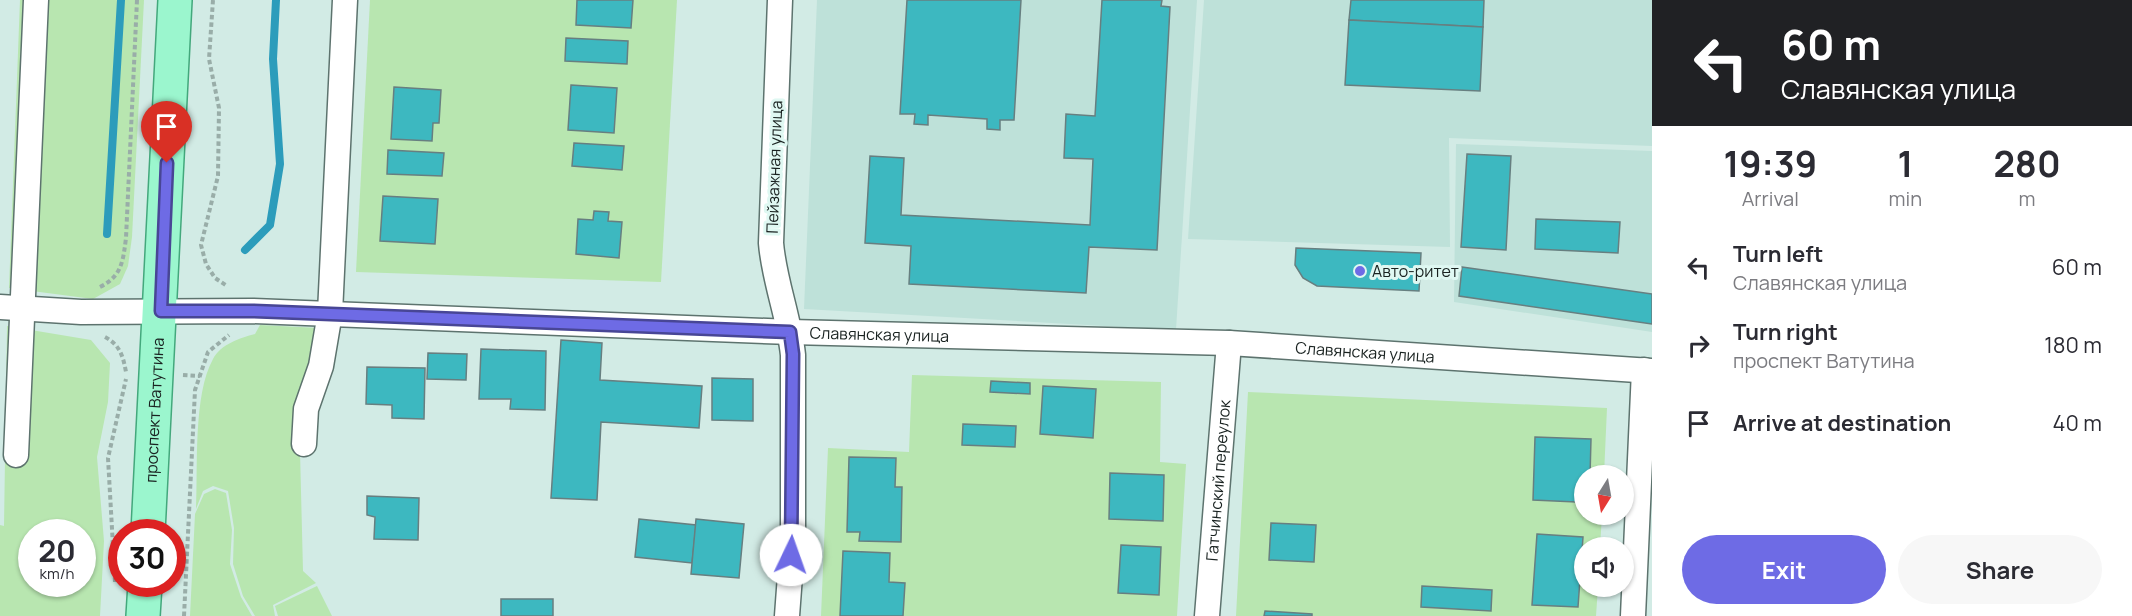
<!DOCTYPE html>
<meta charset="utf-8">
<style>
:root{--surface:#fff;--page:#f7f7f7;--text:#2b2b33;--muted:#7c7c81;--accent:#6e6be5}
body{margin:0;font-family:Manrope,sans-serif;background:var(--page);color:var(--text);height:100vh;display:flex;flex-direction:column;font-size:22px;white-space:nowrap}
*{box-sizing:border-box;margin:0}
p{font-size:20px;color:var(--muted)}
.icon{flex:none;width:33px;height:33px;fill:none;stroke:currentColor;stroke-width:2;stroke-linecap:round;stroke-linejoin:round}
.map{position:relative;flex:1;overflow:hidden}
.sheet{display:flex;flex-direction:column;background:var(--surface);width:480px}
.sheet>*{flex:none}
.top-card{background:#202124;color:#fff;overflow:hidden}
.needle{width:39px;rotate:191deg}
.fabs{position:absolute;left:1574px;top:465px;display:grid;gap:12px}
.fabs a{display:grid;place-items:center;width:60px;height:60px;border-radius:50%;background:var(--surface);box-shadow:0 2px 4px #0004;font-size:30px}
.speed{position:absolute;left:18px;top:519px;display:flex;gap:12px;font-size:30px;font-weight:700;text-align:center}
.speed>*{display:grid;place-content:center;width:78px;height:78px;border-radius:50%;background:var(--surface);box-shadow:0 2px 4px #0004;line-height:1}
.speed small{font-size:15px;font-weight:400}
.speed .limit{border:9px solid #d22;background:#fff;color:#111}
.pin{position:absolute;display:grid;place-items:center;width:51px;height:51px;color:#fff;margin:-62px -26px;border-radius:50% 50% 50% 0;rotate:-45deg;box-shadow:0 0 6px #0007}
.pin .icon{rotate:45deg}
.me{position:absolute;width:66px;margin:-33px;rotate:3deg;stroke-linejoin:round;filter:drop-shadow(0 0 4px #0008)}
.turn{display:flex;align-items:center;gap:21px;height:126px;padding:0 30px;font-size:27px}
.turn .icon{width:78px;height:78px;stroke-width:2.5}
.turn b{display:block;font-size:42px;line-height:51px}
.eta{display:flex;justify-content:space-evenly;align-items:center;height:102px;text-align:center}
.eta b{font-size:36px;font-weight:700;line-height:42px}
.cta{display:flex;gap:12px;margin-top:auto;padding:12px 30px}
.cta a{flex:1;height:69px;border-radius:36px;background:var(--accent);color:#fff;font-size:24px;font-weight:700;line-height:69px;text-align:center}
.cta a+a{background:var(--page);color:var(--text)}
ul{padding:0;list-style:none}
li{display:flex;align-items:center;gap:18px;height:78px;padding:0 30px}
li div{flex:1}
li b{display:block;font-size:22px}
li em{font-style:normal}
main{display:flex;flex:1;min-height:0}
.map>svg:first-child{display:block}
.built{fill:#bee1d9}
.green{fill:#b8e6b0;fill-rule:evenodd}
.lines{fill:none;stroke-linecap:round;stroke-linejoin:round}
.stream{stroke:#2c9cbb;stroke-width:8}
.building{fill:#3db8c0;stroke:#677f80;stroke-width:1.5}
.street-casing{stroke:#5d736e;stroke-width:27}
.primary-casing{stroke:#43a87c;stroke-width:36}
.path{stroke:#99ada8;stroke-width:4;stroke-dasharray:4.5 3;stroke-linecap:butt}
.street{stroke:#fff;stroke-width:24}
.primary{stroke:#9bf6ce;stroke-width:33}
.route-casing{stroke:#484695;stroke-width:15}
.route{stroke:#6e6be5;stroke-width:10}
.poi-dot{fill:#6e6be5;stroke:#dff8f2;stroke-width:2}
.labels{text-anchor:middle;stroke-width:6;stroke-linejoin:round;paint-order:stroke}
.street-label{font-size:16px;fill:#192220;stroke:#dff8f2}
.poi-label{font-size:16px;fill:#192220;stroke:#dff8f2;text-anchor:start}
</style>
<main>
<div class="map">
<svg width="1652" height="616" viewBox="0 0 1652 616">
<rect width="100%" height="100%" fill="#d2ebe5"/>
<!-- built -->
<g class="built">
<polygon points="817,0 1197,0 1176,330 804,309"/>
<polygon points="1204,0 1652,0 1652,146 1449,138 1450,247 1188,239"/>
<polygon points="1456,144 1652,151 1652,332 1454,302"/>
</g>
<!-- green -->
<g class="green">
<polygon points="20,0 144,0 132,237 128,266 120,284 93,299 9,288"/>
<polygon points="370,0 677,0 661,282 356,272"/>
<path d="M260 325 319 328 299 411 303 571 316 583 273 605 275 616H255L243 596 233 564 234 528 228 491 213 486 203 491 196 509C198 467 193 395 213 359 221 344 240 338 255 334Z"/>
<path d="M7 326 91 340 110 363 108 402 97 457 104 541 100 616H0V525L4 526ZM32 532H82V584H32Z"/>
<polygon points="912,375 1161,382 1160,462 1186,464 1177,616 821,616 828,448 909,452"/>
<polygon points="1248,392 1607,408 1604,475 1584,476 1584,514 1602,515 1600,547 1584,548 1584,586 1598,587 1596,616 1236,616"/>
<polygon points="215,489 226,493 232,530 230,564 241,597 252,616 190,616 195,514 204,494"/>
<polygon points="317,586 332,616 278,616 275,606"/>
</g>
<g class="lines">
<!-- stream -->
<g class="stream">
<polyline points="107,234 121,0"/>
<polyline points="245,250 270,225 280,164 273,59 276,0"/>
</g>
</g>
<!-- building -->
<g class="building">
<polygon points="577,0 633,0 631,28 576,25"/>
<polygon points="907,0 1021,0 1014,120 1000,120 1000,130 987,129 987,119 928,115 928,125 914,124 915,114 900,114"/>
<polygon points="1102,0 1162,0 1161,6 1170,7 1157,250 1089,247 1086,293 909,284 911,246 865,243 870,156 904,158 901,215 1090,225 1093,159 1064,158 1066,114 1095,116"/>
<polygon points="1351,0 1484,0 1483,27 1349,20"/>
<polygon points="1349,20 1483,27 1480,91 1345,85"/>
<polygon points="566,38 628,41 627,64 565,61"/>
<polygon points="571,85 617,88 614,133 568,130"/>
<polygon points="394,87 441,90 439,123 433,123 432,141 391,139"/>
<polygon points="574,143 624,146 622,170 572,166"/>
<polygon points="388,150 444,153 442,176 387,174"/>
<polygon points="1467,154 1511,156 1506,250 1461,247"/>
<polygon points="383,196 438,199 435,244 380,241"/>
<polygon points="594,211 609,212 608,221 622,222 619,258 576,254 578,219 593,220"/>
<polygon points="1536,219 1620,222 1618,253 1535,249"/>
<polygon points="1296,248 1421,253 1419,291 1317,286 1303,278 1295,265"/>
<polygon points="1462,267 1652,294 1652,324 1459,296"/>
<polygon points="561,340 602,343 600,380 702,386 699,428 601,422 597,500 551,498"/>
<polygon points="481,349 546,351 545,410 510,409 511,399 479,399"/>
<polygon points="428,353 467,354 466,380 427,379"/>
<polygon points="367,367 425,368 424,419 392,418 392,405 366,404"/>
<polygon points="712,378 753,379 753,421 712,420"/>
<polygon points="991,381 1030,383 1030,394 990,392"/>
<polygon points="1043,386 1096,389 1093,438 1040,434"/>
<polygon points="963,424 1016,426 1015,447 962,445"/>
<polygon points="1535,437 1591,439 1590,476 1584,476 1584,487 1577,486 1576,502 1533,500"/>
<polygon points="849,457 896,458 895,487 902,487 901,542 859,541 860,532 847,532"/>
<polygon points="1110,473 1164,475 1163,521 1109,519"/>
<polygon points="367,496 419,498 418,540 374,539 375,517 367,515"/>
<polygon points="639,519 696,525 692,563 635,557"/>
<polygon points="696,519 744,524 739,578 691,574"/>
<polygon points="1271,523 1316,525 1314,562 1269,560"/>
<polygon points="1537,534 1583,537 1578,607 1532,605"/>
<polygon points="1121,545 1161,547 1159,595 1118,593"/>
<polygon points="843,551 890,553 889,582 905,583 903,616 840,616"/>
<polygon points="1422,586 1492,590 1491,611 1421,607"/>
<rect x="501" y="599" width="52" height="17"/>
<polygon points="1265,611 1312,614 1312,616 1264,616"/>
</g>
<g class="lines">
<!-- street casing -->
<g class="street-casing">
<g id="street">
<path d="M780 0 771 243C774 281 789 316 793 355V535L787 616"/>
<path id="s1" d="M0 307 81 312 253 311 791 332 1229 343 1652 371"/>
<polyline points="304,444 306,409 321,366 330,313 345,0"/>
<polyline points="16,455 36,0"/>
<path id="s2" d="M1207 616 1229 343"/>
<polyline points="1633,616 1644,370"/>
</g>
</g>
<!-- primary casing -->
<g class="primary-casing">
<g id="primary">
<path id="s3" d="M148 532 175 0"/>
<polyline points="143,616 145,584"/>
</g>
</g>
<!-- path -->
<g class="path">
<polyline points="213,0 209,59 219,108 218,176 201,245 206,264 215,278 227,286"/>
<path d="M100 287C122 276 123 261 126 238L137 0"/>
<path d="M105 337C120 345 123 356 126 372"/>
<polyline points="183,375 200,376"/>
<polyline points="115,582 108,458 126,379"/>
<polyline points="184,616 195,390 208,352 229,335"/>
</g>
<!-- street -->
<use href="#street" class="street"/>
<!-- primary -->
<use href="#primary" class="primary"/>
</g>
<g class="lines">
<!-- route casing -->
<g class="route-casing">
<polyline id="route" points="167,163 161,311 253,311 790,332 793,354 791,555"/>
</g>
<!-- route -->
<use href="#route" class="route"/>
</g>
<!-- markers -->
<circle class="poi-dot" cx="1360" cy="271" r="6"/>
<g class="labels">
<!-- street labels -->
<g class="street-label">
<text transform="translate(774 167) rotate(-88)" y="6">Пейзажная улица</text>
<text dy="6" stroke="none"><textPath href="#s1" startOffset="880">Славянская улица</textPath></text>
<text dy="6" stroke="none"><textPath href="#s1" startOffset="1366">Славянская улица</textPath></text>
<text dy="6" stroke="none"><textPath href="#s3" startOffset="122">проспект Ватутина</textPath></text>
<text dy="6" stroke="none"><textPath href="#s2" startOffset="136">Гатчинский переулок</textPath></text>
</g>
<!-- poi labels -->
<g class="poi-label">
<text x="1372" y="277">Авто-ритет</text>
</g>
</g>
</svg>
<div class="fabs">
<a><svg class="needle" viewBox="-14 -14 28 28"><path d="M0-13l5 13h-10z" fill="#e53935"/><path d="M0 13l5-13h-10z" fill="#7c7c81"/></svg></a>
<a><svg class="icon" aria-label="sound" viewBox="0 0 24 24"><path d="M4 9h4l5-4v14l-5-4H4zM17 9q2 3 0 6"/></svg></a>
</div>
<div class="speed"><div>20<small>km/h</small></div><div class="limit">30</div></div>
<div class="pin" style="left:167px;top:163px;background:#d93025"><svg class="icon" aria-label="arrive" viewBox="0 0 24 24"><path d="M6 21V4h12l-3 4 3 4H6"/></svg></div>
<svg class="me" style="left:791px;top:555px" viewBox="-20 -20 40 40"><circle r="19" fill="#fff"/><path d="M0-13L10 11 0 6-10 11z" fill="#6e6be5"/></svg>
</div>
<section class="sheet">
<div class="top-card">
<div class="turn"><svg class="icon" aria-label="left" viewBox="0 0 24 24"><path d="M17 20v-9H6M10 6l-5 5 5 5"/></svg><div><b>60 m</b>Славянская улица</div></div>
</div>
<div class="eta">
<div><b>19:39</b><p>Arrival</p></div>
<div><b>1</b><p>min</p></div>
<div><b>280</b><p>m</p></div>
</div>
<ul>
<li><svg class="icon" aria-label="left" viewBox="0 0 24 24"><path d="M17 20v-9H6M10 6l-5 5 5 5"/></svg><div><b>Turn left</b><p>Славянская улица</p></div><em>60 m</em></li>
<li><svg class="icon" aria-label="right" viewBox="0 0 24 24"><path d="M7 20v-9h11M14 6l5 5-5 5"/></svg><div><b>Turn right</b><p>проспект Ватутина</p></div><em>180 m</em></li>
<li><svg class="icon" aria-label="arrive" viewBox="0 0 24 24"><path d="M6 21V4h12l-3 4 3 4H6"/></svg><div><b>Arrive at destination</b></div><em>40 m</em></li>
</ul>
<div class="cta"><a>Exit</a><a>Share</a></div>
</section>
</main>
